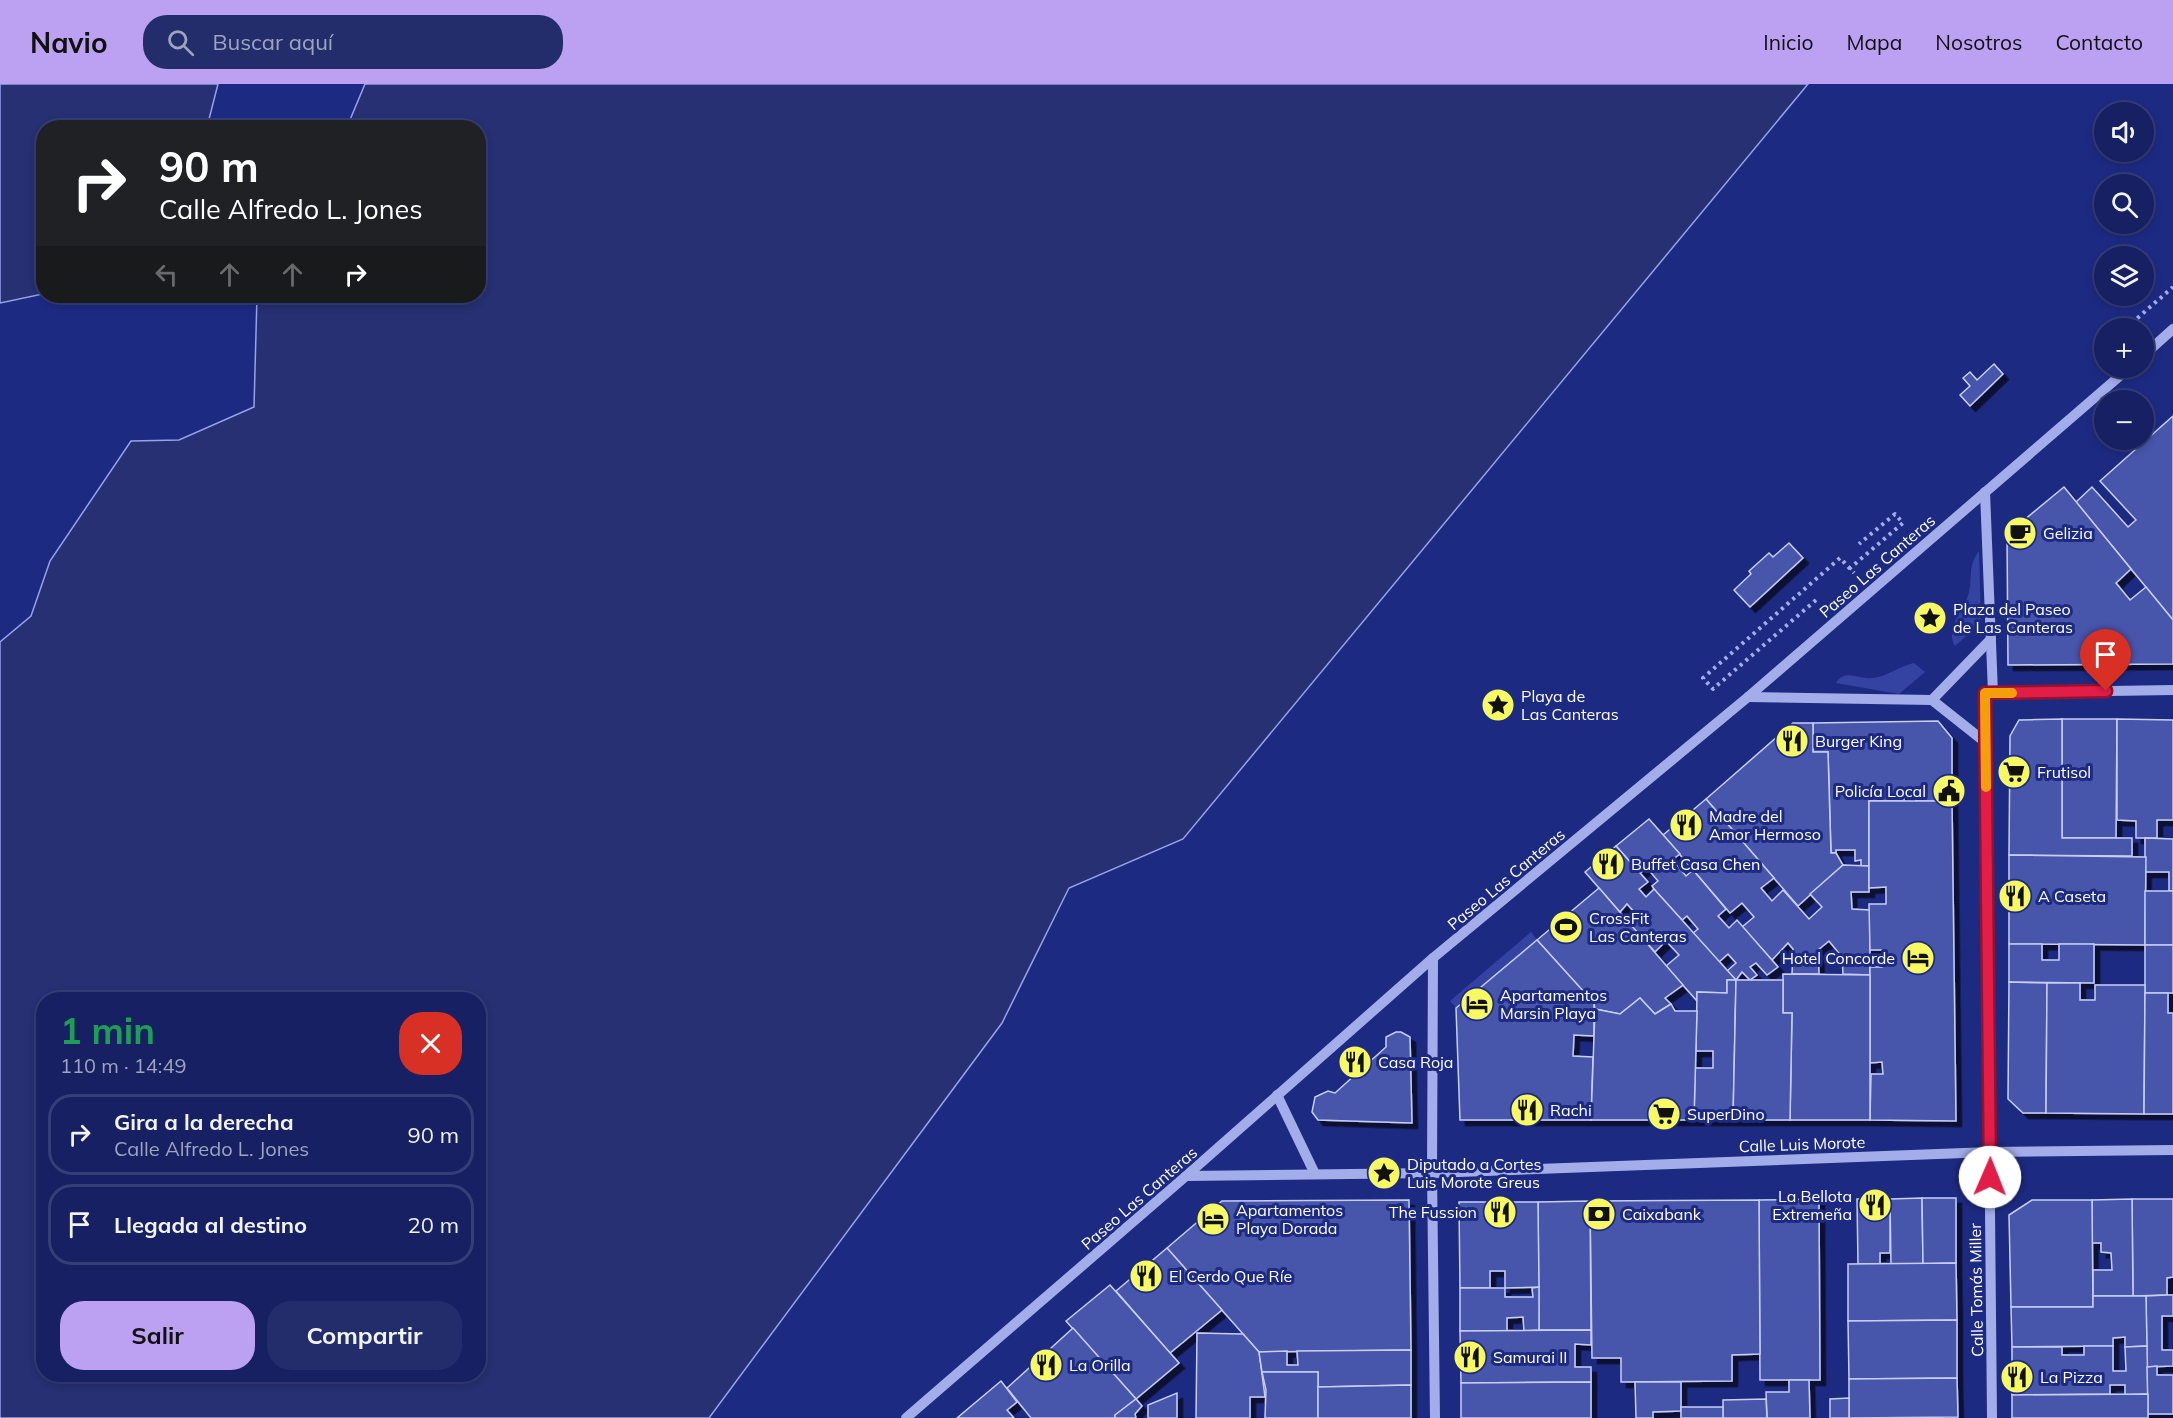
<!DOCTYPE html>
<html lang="es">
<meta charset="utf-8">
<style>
:root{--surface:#162062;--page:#232d6b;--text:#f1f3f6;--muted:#9ea3be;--line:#353e77;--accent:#bca0f2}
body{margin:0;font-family:Mulish,sans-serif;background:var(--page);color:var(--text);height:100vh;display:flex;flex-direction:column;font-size:22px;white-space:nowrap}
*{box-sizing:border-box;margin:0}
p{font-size:20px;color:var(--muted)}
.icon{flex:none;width:33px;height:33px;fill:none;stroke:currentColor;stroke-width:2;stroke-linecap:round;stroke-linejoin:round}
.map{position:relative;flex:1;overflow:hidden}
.sheet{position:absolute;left:36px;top:908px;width:450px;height:390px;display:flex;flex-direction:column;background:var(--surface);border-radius:24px;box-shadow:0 3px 9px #0003,0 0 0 2px var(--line)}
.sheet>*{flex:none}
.top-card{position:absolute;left:36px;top:36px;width:450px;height:183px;border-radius:24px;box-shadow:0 3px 9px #0003,0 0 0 2px var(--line);background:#202124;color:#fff;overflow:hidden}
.buttons{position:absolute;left:2094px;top:18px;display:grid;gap:12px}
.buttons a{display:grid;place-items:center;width:60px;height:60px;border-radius:50%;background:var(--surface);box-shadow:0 3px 9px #0003,0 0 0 2px var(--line);font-size:30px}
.pin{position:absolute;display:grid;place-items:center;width:51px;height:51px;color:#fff;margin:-62px -26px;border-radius:50% 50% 50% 0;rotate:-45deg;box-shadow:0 0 6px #0007}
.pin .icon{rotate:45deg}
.me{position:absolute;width:66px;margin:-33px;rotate:1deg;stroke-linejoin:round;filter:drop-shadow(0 0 4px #0008)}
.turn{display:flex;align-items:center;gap:21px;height:126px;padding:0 24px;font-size:27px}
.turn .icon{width:78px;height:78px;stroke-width:2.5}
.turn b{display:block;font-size:42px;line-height:51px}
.lanes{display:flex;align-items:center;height:57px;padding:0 24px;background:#0003;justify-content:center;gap:30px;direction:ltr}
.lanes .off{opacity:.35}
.round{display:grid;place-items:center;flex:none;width:63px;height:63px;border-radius:24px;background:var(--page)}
.head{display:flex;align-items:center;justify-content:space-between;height:102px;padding:0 24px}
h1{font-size:36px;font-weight:700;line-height:45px;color:#1e9e55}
.primary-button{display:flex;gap:12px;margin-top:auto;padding:12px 24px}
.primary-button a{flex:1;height:69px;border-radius:24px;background:var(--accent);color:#111;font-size:24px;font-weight:700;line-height:69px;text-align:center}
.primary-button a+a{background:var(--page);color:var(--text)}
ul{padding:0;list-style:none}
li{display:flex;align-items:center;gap:18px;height:81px;margin:0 12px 9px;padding:0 12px;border:3px solid var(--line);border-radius:24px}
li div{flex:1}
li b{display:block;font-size:22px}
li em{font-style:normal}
header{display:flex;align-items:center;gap:36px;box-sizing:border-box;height:84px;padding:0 30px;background:var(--accent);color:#111}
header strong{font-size:28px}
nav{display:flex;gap:33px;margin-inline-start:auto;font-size:21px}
.search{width:420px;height:54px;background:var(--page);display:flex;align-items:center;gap:15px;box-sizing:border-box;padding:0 21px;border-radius:24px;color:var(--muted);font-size:22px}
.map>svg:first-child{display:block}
.green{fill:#3443a1}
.water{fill:#263072;stroke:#96a3eb;stroke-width:1.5;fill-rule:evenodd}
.building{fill:#4654ab;stroke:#c7cef7;stroke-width:1.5;filter:url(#shadow)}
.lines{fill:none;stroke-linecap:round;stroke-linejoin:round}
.path{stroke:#a3ade9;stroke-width:4;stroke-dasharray:3 4.5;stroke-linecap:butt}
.minor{stroke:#a3ade9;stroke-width:10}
.route-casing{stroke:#92132f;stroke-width:15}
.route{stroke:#e11d48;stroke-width:10}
.slow{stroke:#f59e0b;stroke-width:10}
.labels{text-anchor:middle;stroke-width:6;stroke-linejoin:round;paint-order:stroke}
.poi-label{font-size:16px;fill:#fff;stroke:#1d2a82;text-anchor:start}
.street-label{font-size:16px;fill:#fff;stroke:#1d2a82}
</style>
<header>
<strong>Navio</strong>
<div class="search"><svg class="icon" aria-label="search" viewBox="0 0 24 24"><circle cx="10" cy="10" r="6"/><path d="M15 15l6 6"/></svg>Buscar aquí</div>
<nav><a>Inicio</a><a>Mapa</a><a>Nosotros</a><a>Contacto</a></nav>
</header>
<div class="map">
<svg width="2173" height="1334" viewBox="0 0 2173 1334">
<defs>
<filter id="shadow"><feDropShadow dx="5.5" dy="5.5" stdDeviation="0" flood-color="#0009"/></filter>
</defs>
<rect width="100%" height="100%" fill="#1d2a82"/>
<!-- green -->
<g class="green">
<path d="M1979 467 1981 539 1955 562C1944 543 1965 526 1969 508 1973 490 1967 484 1979 467Z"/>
<path d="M1914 579 1925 588 1899 610 1836 599C1845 584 1859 596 1872 594 1887 593 1899 582 1914 579Z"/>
<polygon points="1531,848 1537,856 1456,924 1450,917"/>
</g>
<!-- water -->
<g class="water">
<polygon points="0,0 218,0 207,43 44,44 43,210 0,219"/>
<path d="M365 0H1808L1183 755 1069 804 1002 939 709 1334H0V558L31 532 50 477 131 357 179 356 254 323 257 212H478V44L347 43ZM44 915H478V1290H44Z"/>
</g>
<!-- building -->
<g class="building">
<polygon points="1994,280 2003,290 1970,322 1960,311 1970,302 1963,294 1970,288 1977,296"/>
<polygon points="2173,332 2173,536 2076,418 2092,403 2128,443 2136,436 2100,397"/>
<polygon points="2064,403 2131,485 2116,499 2130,516 2146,503 2173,536 2173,580 2008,581 2007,450"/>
<polygon points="1789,459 1803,474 1750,523 1734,506 1751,490 1749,487 1769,469 1773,473"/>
<polygon points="2062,635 2117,635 2116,754 2062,754"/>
<polygon points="2062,635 2062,754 2132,754 2132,772 2009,771 2010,652 2019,636"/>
<polygon points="2117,635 2173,636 2173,736 2157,736 2157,754 2136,754 2136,737 2117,736"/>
<polygon points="1938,637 1952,654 1952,717 1916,717 1916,705 1904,705 1904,717 1869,717 1869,782 1861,782 1861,776 1855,777 1855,766 1836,766 1836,769 1831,769 1828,668 1813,668 1813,639"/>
<polygon points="1793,639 1813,639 1813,668 1828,668 1831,769 1836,769 1843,781 1798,822 1706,715"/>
<polygon points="1706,715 1774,794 1761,804 1772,817 1783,806 1809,835 1822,823 1810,810 1843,781 1869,782 1869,808 1851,808 1852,825 1870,826 1870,891 1843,890 1842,873 1829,857 1818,866 1819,890 1792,890 1793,865 1788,859 1772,876 1742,843 1754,833 1742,819 1730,829 1663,751"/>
<polygon points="1869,717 1952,717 1956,1037 1870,1036 1871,990 1883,990 1882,978 1870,979 1870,883 1882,883 1882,866 1870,866 1869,820 1886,820 1886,803 1869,804"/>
<polygon points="1649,735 1680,770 1672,776 1686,792 1693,786 1726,825 1718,832 1729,844 1737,836 1778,883 1767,891 1756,879 1750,883 1757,891 1750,896 1742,888 1736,896 1727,887 1736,879 1728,870 1719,878 1693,849 1698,845 1687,832 1682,836 1654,805 1652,802 1658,797 1647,784 1640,789 1616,762"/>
<polygon points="2145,754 2173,755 2173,807 2169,807 2169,788 2145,788"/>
<polygon points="1616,762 1648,798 1639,805 1646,813 1654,805 1736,896 1727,896 1727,909 1697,908 1697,917 1666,882 1679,871 1666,857 1655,868 1627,837 1636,830 1627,820 1620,828 1585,788"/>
<polygon points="2009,771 2146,773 2145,861 2009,860"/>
<polygon points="1599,804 1683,901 1665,914 1671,920 1655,930 1640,914 1620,930 1595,925 1594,919 1537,856"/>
<rect x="2145" y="807" width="28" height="54"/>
<polygon points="1537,856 1594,919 1594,952 1574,951 1573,972 1593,973 1591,1036 1460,1036 1456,924"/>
<polygon points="2009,860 2042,860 2042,876 2059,876 2059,860 2094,860 2094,899 2009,898"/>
<rect x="2145" y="861" width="28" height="48"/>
<polygon points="1783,890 1870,891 1870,1036 1790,1036 1792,929 1783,929"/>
<polygon points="1727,896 1736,896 1733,1036 1694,1036 1695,984 1713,984 1713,967 1696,967 1697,908 1727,909"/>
<polygon points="1736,896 1783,896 1783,929 1792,929 1790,1036 1733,1036"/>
<polygon points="2009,898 2047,899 2046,1029 2023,1029 2008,1015"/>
<polygon points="2047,899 2080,899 2080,916 2095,916 2095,901 2145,901 2144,1030 2046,1029"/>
<polygon points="2145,909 2168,909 2168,929 2173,929 2173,1030 2144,1030"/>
<polygon points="1640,914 1655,930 1671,920 1675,927 1697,927 1694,1036 1591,1036 1595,925 1620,930"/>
<polygon points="1396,948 1401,948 1410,953 1412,1039 1318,1036 1312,1028 1315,1013 1328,1007 1335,1009 1386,963 1386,953"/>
<polygon points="1922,1114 1923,1180 1891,1180 1890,1115"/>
<polygon points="1922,1114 1956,1114 1956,1179 1923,1180"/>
<polygon points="1819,1115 1820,1296 1760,1296 1759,1116"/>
<polygon points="1857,1115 1890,1115 1890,1169 1880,1169 1880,1180 1858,1180"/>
<polygon points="2132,1115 2173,1115 2173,1193 2167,1194 2167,1211 2133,1212"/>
<polygon points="2132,1115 2133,1212 2093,1212 2093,1186 2112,1186 2111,1169 2101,1168 2101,1159 2092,1159 2092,1116"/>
<polygon points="1409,1116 1411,1266 1259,1268 1167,1164 1222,1117"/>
<polygon points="1759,1116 1760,1270 1732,1271 1732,1297 1621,1298 1621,1274 1592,1274 1590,1117"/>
<polygon points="2032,1116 2092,1116 2093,1223 2011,1223 2009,1131"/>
<polygon points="1590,1117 1591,1246 1539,1246 1538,1118"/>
<polygon points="1459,1118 1538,1118 1539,1203 1505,1204 1505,1187 1490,1187 1490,1204 1460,1204"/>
<polygon points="1167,1164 1222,1226 1170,1269 1116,1207"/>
<polygon points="1956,1179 1957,1236 1848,1237 1848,1180"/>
<polygon points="1110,1201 1179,1279 1136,1315 1066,1237"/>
<polygon points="1539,1203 1539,1246 1524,1247 1523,1233 1507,1234 1507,1247 1460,1247 1460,1204 1505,1204 1505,1213 1533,1213 1532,1204"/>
<polygon points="2167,1211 2173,1211 2173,1232 2162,1232 2162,1266 2173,1266 2173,1282 2147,1283 2146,1212"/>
<polygon points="2093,1212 2146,1212 2147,1262 2125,1263 2125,1253 2113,1254 2113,1262 2012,1263 2011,1223 2093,1223"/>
<polygon points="1957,1236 1957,1294 1849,1295 1848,1237"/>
<polygon points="1073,1244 1136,1315 1115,1331 1115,1334 1031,1334 1007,1304"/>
<polygon points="1591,1246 1591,1261 1575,1260 1575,1283 1591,1283 1591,1298 1461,1299 1460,1247"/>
<polygon points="1197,1249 1243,1250 1259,1268 1265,1313 1250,1313 1250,1334 1196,1334"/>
<polygon points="2084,1262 2113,1262 2113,1287 2126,1287 2125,1263 2147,1262 2148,1310 2125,1311 2125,1301 2110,1301 2110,1310 2012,1311 2012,1263 2062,1263 2062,1271 2084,1271"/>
<polygon points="1411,1266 1411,1301 1318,1303 1318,1288 1262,1288 1259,1268 1287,1267 1287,1281 1298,1281 1297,1267"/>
<polygon points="2157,1282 2157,1291 2173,1291 2173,1330 2148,1330 2147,1283"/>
<polygon points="1262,1288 1318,1288 1318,1334 1265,1334 1266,1306"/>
<polygon points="1957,1294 1958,1333 1849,1334 1849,1295"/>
<polygon points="1789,1296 1809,1296 1810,1334 1767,1334 1766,1308 1789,1308"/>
<polygon points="1001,1297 1017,1318 1007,1326 1014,1334 957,1334"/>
<polygon points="1591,1298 1591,1334 1461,1334 1461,1299"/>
<polygon points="1635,1298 1681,1298 1681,1327 1653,1328 1653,1334 1636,1334"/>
<polygon points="1411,1301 1411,1334 1318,1334 1318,1303"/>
<polygon points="1177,1309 1177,1334 1148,1334 1148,1321"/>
<polygon points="2148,1310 2148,1334 2012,1334 2012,1311"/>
<polygon points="1849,1314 1849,1334 1830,1334 1830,1315"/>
<polygon points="1136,1315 1142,1322 1135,1330 1136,1334 1115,1334 1115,1331"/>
<polygon points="1766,1315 1767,1334 1723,1334 1723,1316"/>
<rect x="1681" y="1323" width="42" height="11"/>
</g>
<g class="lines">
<!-- path -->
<g class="path">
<polyline points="2126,244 2173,203"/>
<polyline points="1849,485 1903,439 1895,430 1859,460"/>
<polyline points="1816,516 1713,605 1703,594 1840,474 1854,489"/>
</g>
<!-- minor -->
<g class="minor">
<polyline points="2144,271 2173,245"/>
<polyline points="1985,408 1993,609"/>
<polyline points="1748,613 1932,616 1985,658"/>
<polyline points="1932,616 1991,555"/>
<polyline points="1433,874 1432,1089 1435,1334"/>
<polyline points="1277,1011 1315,1090"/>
<polyline points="1186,1092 1432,1089 1991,1068 2173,1066"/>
<polyline points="906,1334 1186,1092 1433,874 1748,613 2129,284"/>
<polyline points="1992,1334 1985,609 2173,606"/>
</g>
</g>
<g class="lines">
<!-- route casing -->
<g class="route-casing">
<polyline id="route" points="1990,1093 1985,609 2106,607"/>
</g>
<!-- route -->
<use href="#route" class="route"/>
<!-- slow -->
<polyline class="slow" points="1986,703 1985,609 2012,609"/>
</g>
<!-- icons -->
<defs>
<g id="cafe-disc" transform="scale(1.725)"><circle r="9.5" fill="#f6f962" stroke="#1d2a82"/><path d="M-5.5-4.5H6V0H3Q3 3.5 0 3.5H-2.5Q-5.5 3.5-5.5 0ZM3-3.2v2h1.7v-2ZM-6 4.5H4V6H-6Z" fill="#111"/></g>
<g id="sight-disc" transform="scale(1.725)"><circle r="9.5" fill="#f6f962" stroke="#1d2a82"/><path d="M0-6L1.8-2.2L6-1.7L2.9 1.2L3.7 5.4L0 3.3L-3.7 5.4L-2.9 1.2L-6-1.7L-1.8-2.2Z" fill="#111"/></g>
<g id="restaurant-disc" transform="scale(1.725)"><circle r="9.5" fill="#f6f962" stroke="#1d2a82"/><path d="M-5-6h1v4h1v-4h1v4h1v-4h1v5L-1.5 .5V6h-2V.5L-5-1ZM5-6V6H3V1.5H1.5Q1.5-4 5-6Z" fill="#111"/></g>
<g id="supermarket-disc" transform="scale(1.725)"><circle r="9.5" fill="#f6f962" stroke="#1d2a82"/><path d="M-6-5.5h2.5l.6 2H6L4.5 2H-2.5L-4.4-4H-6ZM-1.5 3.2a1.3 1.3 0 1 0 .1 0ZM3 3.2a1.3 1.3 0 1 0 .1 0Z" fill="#111"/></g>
<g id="civic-disc" transform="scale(1.725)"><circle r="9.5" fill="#f6f962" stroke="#1d2a82"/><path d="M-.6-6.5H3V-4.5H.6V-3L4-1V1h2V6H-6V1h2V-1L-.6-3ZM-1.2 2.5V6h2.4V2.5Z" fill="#111"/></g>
<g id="stadium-disc" transform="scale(1.725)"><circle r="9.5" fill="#f6f962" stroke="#1d2a82"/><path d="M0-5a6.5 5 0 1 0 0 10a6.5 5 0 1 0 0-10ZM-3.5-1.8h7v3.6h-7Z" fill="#111"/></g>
<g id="hotel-disc" transform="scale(1.725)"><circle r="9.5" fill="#f6f962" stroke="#1d2a82"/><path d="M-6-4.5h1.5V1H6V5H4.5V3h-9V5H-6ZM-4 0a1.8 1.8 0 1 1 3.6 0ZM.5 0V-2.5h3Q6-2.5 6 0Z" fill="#111"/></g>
<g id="bank-disc" transform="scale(1.725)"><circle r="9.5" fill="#f6f962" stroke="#1d2a82"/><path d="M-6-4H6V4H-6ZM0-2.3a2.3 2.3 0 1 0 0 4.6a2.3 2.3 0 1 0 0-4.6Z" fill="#111"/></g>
</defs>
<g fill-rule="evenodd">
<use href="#cafe-disc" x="2020" y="449"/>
<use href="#sight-disc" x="1930" y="534"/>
<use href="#sight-disc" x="1498" y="621"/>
<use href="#restaurant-disc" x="1792" y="657"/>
<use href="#supermarket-disc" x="2014" y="688"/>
<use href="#civic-disc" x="1949" y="707"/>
<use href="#restaurant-disc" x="1686" y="741"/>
<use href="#restaurant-disc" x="1608" y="780"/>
<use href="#restaurant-disc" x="2015" y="812"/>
<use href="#stadium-disc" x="1566" y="843"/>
<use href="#hotel-disc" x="1918" y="874"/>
<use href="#hotel-disc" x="1477" y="920"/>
<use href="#restaurant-disc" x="1355" y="978"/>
<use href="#restaurant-disc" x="1527" y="1026"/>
<use href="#supermarket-disc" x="1664" y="1030"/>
<use href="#sight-disc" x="1384" y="1089"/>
<use href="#restaurant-disc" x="1875" y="1121"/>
<use href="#restaurant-disc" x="1500" y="1128"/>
<use href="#bank-disc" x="1599" y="1130"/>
<use href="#hotel-disc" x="1213" y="1135"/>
<use href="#restaurant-disc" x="1146" y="1192"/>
<use href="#restaurant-disc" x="1470" y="1273"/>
<use href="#restaurant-disc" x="1046" y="1281"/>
<use href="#restaurant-disc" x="2017" y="1293"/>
</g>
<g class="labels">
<!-- poi labels -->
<g class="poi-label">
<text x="2043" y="455">Gelizia</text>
<text x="1953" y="531">Plaza del Paseo<tspan x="1953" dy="18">de Las Canteras</tspan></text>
<text x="1521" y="618">Playa de<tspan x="1521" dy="18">Las Canteras</tspan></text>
<text x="1815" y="663">Burger King</text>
<text x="2037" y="694">Frutisol</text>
<text x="1926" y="713" text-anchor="end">Policía Local</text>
<text x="1709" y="738">Madre del<tspan x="1709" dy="18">Amor Hermoso</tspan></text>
<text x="1631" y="786">Buffet Casa Chen</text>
<text x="2038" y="818">A Caseta</text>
<text x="1589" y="840">CrossFit<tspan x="1589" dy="18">Las Canteras</tspan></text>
<text x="1895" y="880" text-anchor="end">Hotel Concorde</text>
<text x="1500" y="917">Apartamentos<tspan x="1500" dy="18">Marsin Playa</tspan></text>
<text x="1378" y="984">Casa Roja</text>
<text x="1550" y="1032">Rachi</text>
<text x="1687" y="1036">SuperDino</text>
<text x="1407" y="1086">Diputado a Cortes<tspan x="1407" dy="18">Luis Morote Greus</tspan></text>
<text x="1852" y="1118" text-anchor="end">La Bellota<tspan x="1852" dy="18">Extremeña</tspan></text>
<text x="1236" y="1132">Apartamentos<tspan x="1236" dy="18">Playa Dorada</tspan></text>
<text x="1477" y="1134" text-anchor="end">The Fussion</text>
<text x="1622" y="1136">Caixabank</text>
<text x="1169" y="1198">El Cerdo Que Ríe</text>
<text x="1493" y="1279">Samurai II</text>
<text x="1069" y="1287">La Orilla</text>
<text x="2040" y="1299">La Pizza</text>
</g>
<!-- street labels -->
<g class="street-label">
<text transform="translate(1877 482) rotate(-41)" y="6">Paseo Las Canteras</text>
<text transform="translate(1506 795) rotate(-40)" y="6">Paseo Las Canteras</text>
<text transform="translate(1802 1060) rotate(-2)" y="6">Calle Luis Morote</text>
<text transform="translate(1139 1114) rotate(-41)" y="6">Paseo Las Canteras</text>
<text transform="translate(1976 1206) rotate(-91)" y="6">Calle Tomás Miller</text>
</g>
</g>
</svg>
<div class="buttons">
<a><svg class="icon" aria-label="sound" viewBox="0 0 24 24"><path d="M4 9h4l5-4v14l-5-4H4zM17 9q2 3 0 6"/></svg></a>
<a><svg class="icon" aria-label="search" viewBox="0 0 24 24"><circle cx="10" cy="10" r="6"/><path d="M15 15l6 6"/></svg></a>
<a><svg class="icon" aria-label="layers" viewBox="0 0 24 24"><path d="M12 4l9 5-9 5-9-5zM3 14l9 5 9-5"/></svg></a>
<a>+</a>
<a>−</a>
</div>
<div class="pin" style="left:2106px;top:607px;background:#d93025"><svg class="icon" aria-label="arrive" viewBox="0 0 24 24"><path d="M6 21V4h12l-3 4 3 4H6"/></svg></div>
<svg class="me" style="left:1990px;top:1093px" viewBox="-20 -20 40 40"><circle r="19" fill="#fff"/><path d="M0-13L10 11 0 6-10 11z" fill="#e11d48"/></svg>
<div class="top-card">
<div class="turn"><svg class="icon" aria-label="right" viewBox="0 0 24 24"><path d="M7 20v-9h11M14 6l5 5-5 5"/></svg><div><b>90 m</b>Calle Alfredo L. Jones</div></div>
<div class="lanes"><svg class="icon off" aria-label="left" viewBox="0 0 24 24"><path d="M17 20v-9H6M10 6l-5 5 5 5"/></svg><svg class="icon off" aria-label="ahead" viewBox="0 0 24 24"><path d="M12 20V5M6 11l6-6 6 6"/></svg><svg class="icon off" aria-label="ahead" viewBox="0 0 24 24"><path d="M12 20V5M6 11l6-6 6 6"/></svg><svg class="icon" aria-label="right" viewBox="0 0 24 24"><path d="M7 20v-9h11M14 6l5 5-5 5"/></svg></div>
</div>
<section class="sheet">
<div class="head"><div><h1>1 min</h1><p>110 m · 14:49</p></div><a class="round" style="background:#d93025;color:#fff"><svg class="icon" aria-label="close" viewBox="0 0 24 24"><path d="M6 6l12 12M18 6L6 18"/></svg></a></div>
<ul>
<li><svg class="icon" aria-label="right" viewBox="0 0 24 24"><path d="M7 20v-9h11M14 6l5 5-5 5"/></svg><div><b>Gira a la derecha</b><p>Calle Alfredo L. Jones</p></div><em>90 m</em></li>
<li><svg class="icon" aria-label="arrive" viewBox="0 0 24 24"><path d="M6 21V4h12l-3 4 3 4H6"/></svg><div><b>Llegada al destino</b></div><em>20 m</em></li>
</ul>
<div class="primary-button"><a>Salir</a><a>Compartir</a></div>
</section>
</div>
